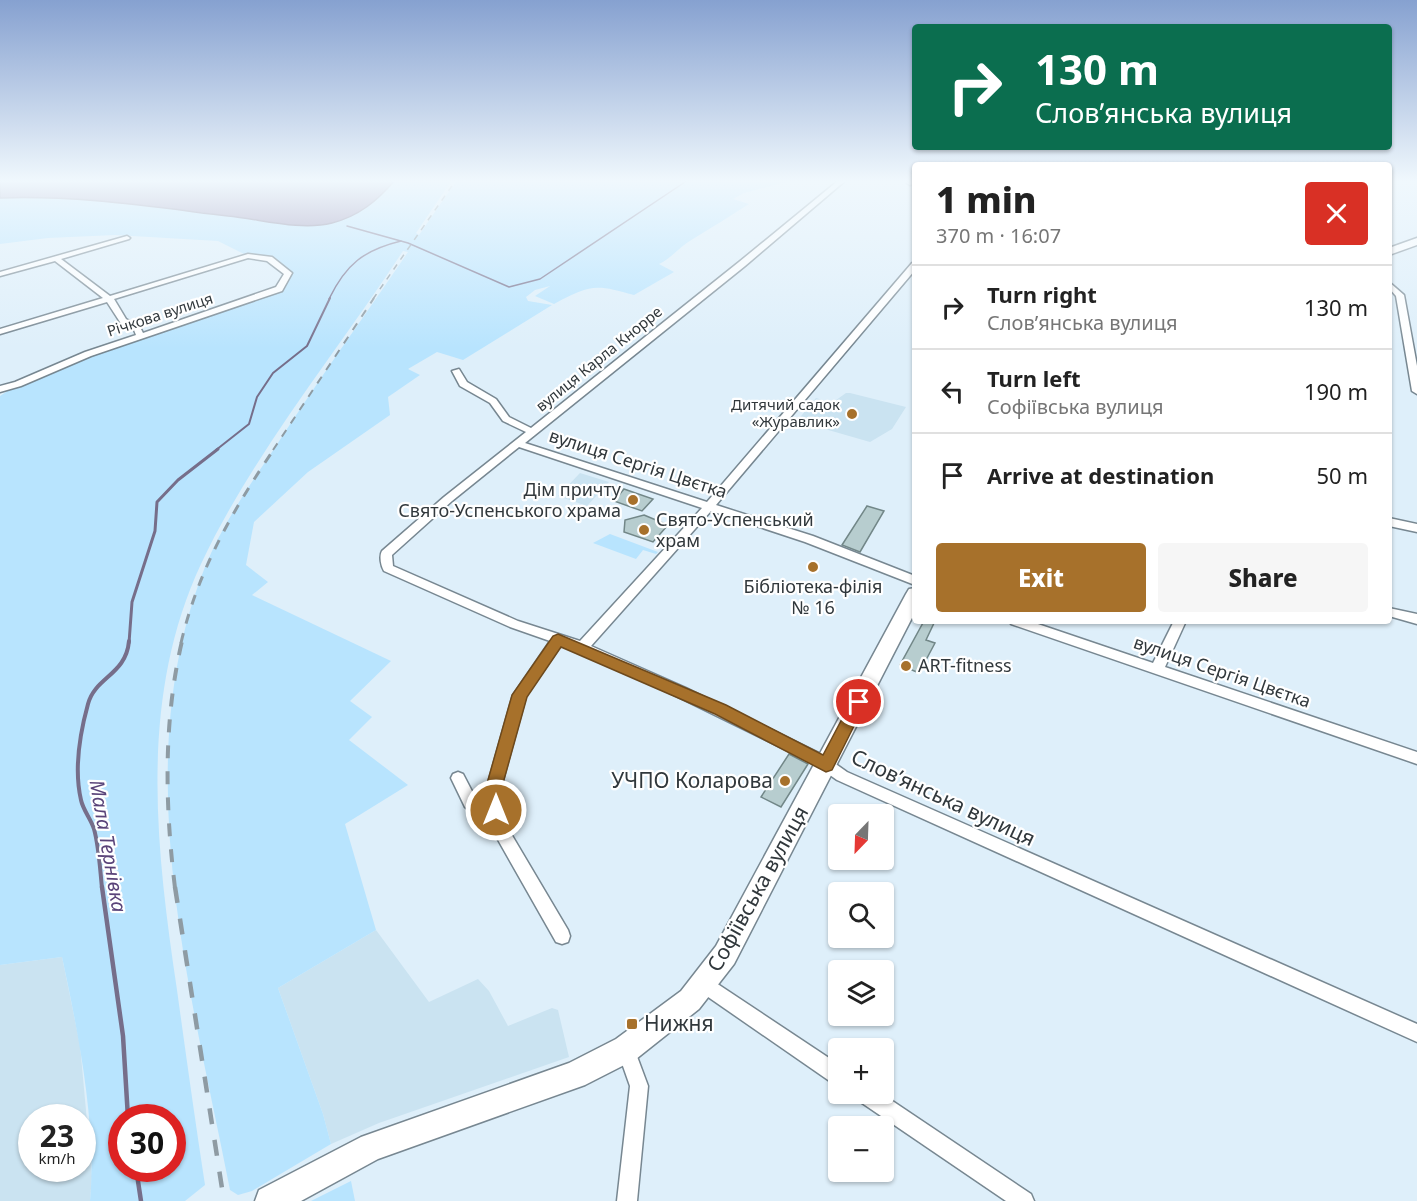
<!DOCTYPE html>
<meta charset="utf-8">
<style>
:root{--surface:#fff;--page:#f6f6f6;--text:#222;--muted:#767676;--line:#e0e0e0;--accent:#a7712b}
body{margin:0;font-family:"Noto Sans",sans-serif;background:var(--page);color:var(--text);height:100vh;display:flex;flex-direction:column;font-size:22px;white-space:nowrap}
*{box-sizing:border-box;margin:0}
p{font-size:20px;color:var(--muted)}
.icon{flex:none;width:33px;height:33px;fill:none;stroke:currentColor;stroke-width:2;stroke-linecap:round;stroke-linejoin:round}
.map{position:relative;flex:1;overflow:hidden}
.panel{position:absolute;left:912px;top:162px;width:480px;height:462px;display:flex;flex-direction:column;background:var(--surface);border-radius:6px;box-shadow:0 2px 4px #0004}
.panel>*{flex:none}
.top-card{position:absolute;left:912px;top:24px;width:480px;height:126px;border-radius:6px;box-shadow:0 2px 4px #0004;background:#0b6e4f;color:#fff;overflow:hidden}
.needle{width:39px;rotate:203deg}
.buttons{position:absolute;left:828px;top:804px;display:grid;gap:12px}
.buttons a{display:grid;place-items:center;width:66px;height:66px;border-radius:6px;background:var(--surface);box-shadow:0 2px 4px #0004;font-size:30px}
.speed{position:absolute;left:18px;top:1104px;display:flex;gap:12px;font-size:30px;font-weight:700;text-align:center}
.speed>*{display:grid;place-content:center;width:78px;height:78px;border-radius:50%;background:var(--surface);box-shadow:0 2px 4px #0004;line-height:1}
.speed small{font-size:15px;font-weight:400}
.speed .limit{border:9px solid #d22;background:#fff;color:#111}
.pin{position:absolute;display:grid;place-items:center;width:51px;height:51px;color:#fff;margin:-26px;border:3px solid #fff;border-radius:50%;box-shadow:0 2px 6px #0007}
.me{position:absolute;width:66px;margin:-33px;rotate:0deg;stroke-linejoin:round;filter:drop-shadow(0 0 4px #0008)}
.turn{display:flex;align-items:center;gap:21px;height:126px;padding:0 24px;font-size:27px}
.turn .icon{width:78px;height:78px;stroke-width:2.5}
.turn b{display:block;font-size:42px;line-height:51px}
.round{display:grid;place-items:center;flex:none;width:63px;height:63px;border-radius:6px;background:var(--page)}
.head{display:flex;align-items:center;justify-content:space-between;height:102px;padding:0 24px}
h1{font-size:36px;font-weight:800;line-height:45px}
.action{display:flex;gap:12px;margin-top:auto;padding:12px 24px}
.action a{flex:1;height:69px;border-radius:6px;background:var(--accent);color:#fff;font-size:24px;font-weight:800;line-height:69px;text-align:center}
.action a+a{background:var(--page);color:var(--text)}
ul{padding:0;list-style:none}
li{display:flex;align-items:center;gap:18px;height:84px;padding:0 24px;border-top:2px solid var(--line)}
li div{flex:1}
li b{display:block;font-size:22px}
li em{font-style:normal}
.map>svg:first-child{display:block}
.built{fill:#cae3f1;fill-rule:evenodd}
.green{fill:#b8e4fe;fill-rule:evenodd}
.water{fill:#9385ac;stroke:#766e8a;stroke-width:1.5}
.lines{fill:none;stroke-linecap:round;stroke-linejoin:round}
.stream-far4{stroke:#766e8a;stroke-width:1.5}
.stream-far3{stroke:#766e8a;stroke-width:2}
.stream-far2{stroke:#766e8a;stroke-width:3}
.stream-far1{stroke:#766e8a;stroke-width:4}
.stream{stroke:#766e8a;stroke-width:4.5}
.building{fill:#b7cdcf;stroke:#728788;stroke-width:1.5}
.street-casing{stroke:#778791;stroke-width:3}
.primary-casing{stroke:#778791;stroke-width:3}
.street{fill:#fff;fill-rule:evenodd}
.primary{fill:#fff;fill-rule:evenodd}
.rail-far4{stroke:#8e9ba3;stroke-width:1.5;stroke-dasharray:6 6;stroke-linecap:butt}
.rail-far3{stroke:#8e9ba3;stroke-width:2;stroke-dasharray:8 8;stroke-linecap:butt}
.rail-far2{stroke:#8e9ba3;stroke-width:3;stroke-dasharray:10 10;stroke-linecap:butt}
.rail-far1{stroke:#8e9ba3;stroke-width:4;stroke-dasharray:13 13;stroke-linecap:butt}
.rail{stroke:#8e9ba3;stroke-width:4.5;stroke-dasharray:16 16;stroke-linecap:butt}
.route{fill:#a7712b;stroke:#6d491c;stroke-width:1.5}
.poi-dot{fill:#a7712b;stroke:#fff;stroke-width:2}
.labels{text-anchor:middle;stroke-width:4.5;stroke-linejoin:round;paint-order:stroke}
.far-street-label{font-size:15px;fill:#31383c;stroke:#fff}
.far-poi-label{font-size:15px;fill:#31383c;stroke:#fff;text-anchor:end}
.street-label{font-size:18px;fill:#31383c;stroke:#fff}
.poi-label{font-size:18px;fill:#31383c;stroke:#fff;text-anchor:start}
.water-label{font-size:20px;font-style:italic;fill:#594379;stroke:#fff}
.near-poi-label{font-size:21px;fill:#31383c;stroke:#fff;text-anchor:end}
.near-street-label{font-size:21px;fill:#31383c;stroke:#fff}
</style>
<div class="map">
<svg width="1417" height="1201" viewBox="0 0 1417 1201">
<rect width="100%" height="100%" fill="#deeffa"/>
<!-- built -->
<g class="built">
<polygon points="846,393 850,393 906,407 892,429 870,442 797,421 816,398 832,403"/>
<polygon points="580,473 609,482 587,506 558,496"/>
<polygon points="376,930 429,1002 478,979 489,991 508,1026 552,1008 558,1010 569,1057 379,1123 331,1144 323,1114 278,988"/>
<path d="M62 957 80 1045 92 1176 90 1201H0V965ZM32 1118H82V1168H32Z"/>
</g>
<!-- green -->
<g class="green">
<path d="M395 180H452L416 233 419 235 457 180H793L744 193 733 199 749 204C730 216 711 228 693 239 680 246 672 258 659 264L674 272 634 295C596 284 590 284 554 304L535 296 550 286 535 290 526 297 528 301 552 305 463 360 437 352 408 369 420 375 388 397 390 415 308 472 254 522 246 565 268 582 252 595 391 661 350 701 372 717 349 740 408 785 345 824 376 930 278 988 323 1114 331 1144 252 1191 238 1195 230 1190C191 989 126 766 205 567 222 525 249 486 274 449 317 382 363 318 408 252L403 251C337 352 252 455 201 564 138 699 156 848 177 990 186 1055 195 1120 205 1185L185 1201H90C97 1125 78 1032 62 957L0 965V396L18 384 52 369 280 289 289 278 270 258 261 255 248 256 218 241 115 235 48 238 0 244V198C77 195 156 207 232 216 259 219 307 231 332 223 357 215 378 200 395 180ZM122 1118H172V1168H122Z"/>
<polygon points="610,534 658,552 656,554 643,550 636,559 593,543"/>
<polygon points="351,1181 355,1201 311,1201"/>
</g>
<!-- water -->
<path class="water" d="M0 180H395C377 201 359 216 332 223 300 231 260 219 228 216 153 207 76 195 0 198Z"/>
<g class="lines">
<!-- stream-far4 -->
<g class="stream-far4">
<polyline points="347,226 408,243 509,287 540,279 688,180"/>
<path d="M329 299C346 264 364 250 401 241"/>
</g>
<!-- stream-far3 -->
<polyline class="stream-far3" points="216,450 249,424 257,397 273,373 307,346 330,298"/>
<!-- stream-far2 -->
<polyline class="stream-far2" points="129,643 132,602 155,531 157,502 178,480 218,449"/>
<!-- stream-far1 -->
<path class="stream-far1" d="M102 888C100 869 99 847 94 829 91 819 83 810 81 800 74 770 80 733 88 704 95 677 126 675 129 641"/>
<!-- stream -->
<g class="stream">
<polyline points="102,887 123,1036 128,1118"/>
<polyline points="136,1168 141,1201"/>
</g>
</g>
<!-- building -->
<g class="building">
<polygon points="624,489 653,499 642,511 614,501"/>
<polygon points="867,506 884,511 860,552 842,545"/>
<polygon points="644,515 668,525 653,542 624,532 625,520"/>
<polygon points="924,621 935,621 926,640 935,643 919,673 900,665"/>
<polygon points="789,754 808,764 781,807 761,797"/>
</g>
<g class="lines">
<!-- street casing -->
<g class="street-casing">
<g id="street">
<path d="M839 180H846L745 266 525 443 707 502 912 263H915V270L716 505 813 536 915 576V585L805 542 711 511 591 646 686 688 823 755 847 772 1417 1024V1042L837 780 813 763 676 696 578 650 561 645 526 696 501 787 503 810 510 832 568 930 570 936 568 942 562 944 556 942 497 838 465 807 451 778 453 774 458 772 463 774 475 797 489 810 487 787 513 695 550 641 510 627 384 571C381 566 379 556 382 551L444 497 526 432 503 421 490 403 460 386 452 371 459 369 467 382 496 399 509 417 531 428 739 262ZM519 447 702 508 580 641 518 621 393 566 392 555 452 501Z"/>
<polygon points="915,180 915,183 910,185 907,183"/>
<path d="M127 236 130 238 129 239 61 259 110 296 248 254 272 257 292 273 282 291 91 356 21 386 0 392V386L15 382 85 352 136 335 134 330 120 322 107 302 0 334V329L103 298 55 261 0 276V272ZM248 258 267 261 284 274 276 287 143 333 140 327 126 319 114 299Z"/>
<polygon points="1389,282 1404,295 1417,366 1417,394 1412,391 1396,296 1389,288"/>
<polygon points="1389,518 1417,524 1417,532 1389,526"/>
<polygon points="1389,608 1417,614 1417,624 1389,616"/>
<polygon points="1009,621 1029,621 1153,663 1174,621 1186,621 1165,667 1417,752 1417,764 1011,624"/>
<polygon points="704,975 838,1064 838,1084 831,1082 698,990 695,984 698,978"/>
<polygon points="626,1040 632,1043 648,1086 637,1201 617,1201 630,1086 617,1049 620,1043"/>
<polygon points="857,1094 882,1094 1031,1194 1034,1201 1006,1201 859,1101"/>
</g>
</g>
<!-- primary casing -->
<g class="primary-casing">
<g id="primary">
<polygon points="1417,238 1417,245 1389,255 1389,248"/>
<polygon points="915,588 915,612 734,964 699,1009 636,1059 585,1085 378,1159 301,1201 255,1201 259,1190 361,1137 569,1063 616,1039 681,991 716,946 906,594 909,589"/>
</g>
</g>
<!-- street -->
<use href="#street" class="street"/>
<!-- primary -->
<use href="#primary" class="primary"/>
<!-- rail-far4 -->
<polyline class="rail-far4" points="373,299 456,180"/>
<!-- rail-far3 -->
<polyline class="rail-far3" points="273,450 374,298"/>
<!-- rail-far2 -->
<path class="rail-far2" d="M181 643C198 570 233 510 274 449"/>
<!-- rail-far1 -->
<path class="rail-far1" d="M175 888C165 806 163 722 182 641"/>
<!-- rail -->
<polyline class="rail" points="175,887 224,1201"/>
</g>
<!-- sky -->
<linearGradient id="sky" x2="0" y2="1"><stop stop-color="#86a1d0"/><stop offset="0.52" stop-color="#f0f8fd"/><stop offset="1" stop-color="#f0f8fd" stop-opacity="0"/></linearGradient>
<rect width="1417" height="348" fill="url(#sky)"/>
<!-- route -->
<polygon class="route" points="558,634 726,705 823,755 853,698 859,696 866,702 832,770 826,772 715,714 561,647 527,697 502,787 504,810 502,816 496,818 490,816 486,787 512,695 553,636"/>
<!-- markers -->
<g class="poi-dot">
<circle cx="852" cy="414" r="6"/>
<circle cx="633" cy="500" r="6"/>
<circle cx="644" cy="530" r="6"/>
<circle cx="813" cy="567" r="6"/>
<circle cx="906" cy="666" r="6"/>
<circle cx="785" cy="781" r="6"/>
<rect x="626" y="1018" width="12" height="12" rx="3"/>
</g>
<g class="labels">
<!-- far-street labels -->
<g class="far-street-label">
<text transform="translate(160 315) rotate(-18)" y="5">Річкова вулиця</text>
<text transform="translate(599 359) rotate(-39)" y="5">вулиця Карла Кнорре</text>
</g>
<!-- far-poi labels -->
<g class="far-poi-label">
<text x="840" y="410">Дитячий садок<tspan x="840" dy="17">«Журавлик»</tspan></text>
</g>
<!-- street labels -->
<g class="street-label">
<text transform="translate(638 464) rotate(18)" y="6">вулиця Сергія Цвєтка</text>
<text transform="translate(1222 672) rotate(19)" y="6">вулиця Сергія Цвєтка</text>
</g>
<!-- poi labels -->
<g class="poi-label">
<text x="621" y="496" text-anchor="end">Дім причту<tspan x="621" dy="21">Свято-Успенського храма</tspan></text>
<text x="656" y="526">Свято-Успенський<tspan x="656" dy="21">храм</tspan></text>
<text x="813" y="593" text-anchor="middle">Бібліотека-філія<tspan x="813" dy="21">№ 16</tspan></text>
<text x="918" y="672">ART-fitness</text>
</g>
<!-- water labels -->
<g class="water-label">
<text transform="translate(108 846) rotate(80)" y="7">Мала Тернівка</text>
</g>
<!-- near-poi labels -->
<g class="near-poi-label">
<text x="773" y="788">УЧПО Коларова</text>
<text x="644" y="1031" text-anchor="start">Нижня</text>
</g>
<!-- near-street labels -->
<g class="near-street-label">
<text transform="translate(943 798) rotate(25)" y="7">Словʼянська вулиця</text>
<text transform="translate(758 889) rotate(-61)" y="7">Софіївська вулиця</text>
</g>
</g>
</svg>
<div class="buttons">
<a><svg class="needle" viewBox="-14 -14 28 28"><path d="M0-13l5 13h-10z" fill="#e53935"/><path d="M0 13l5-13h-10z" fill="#767676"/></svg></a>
<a><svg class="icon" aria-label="search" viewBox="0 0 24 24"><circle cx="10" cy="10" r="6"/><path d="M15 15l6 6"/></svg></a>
<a><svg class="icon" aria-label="layers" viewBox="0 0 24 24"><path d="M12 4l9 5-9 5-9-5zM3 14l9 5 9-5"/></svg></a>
<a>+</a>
<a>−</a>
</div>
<div class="speed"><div>23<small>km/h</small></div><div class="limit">30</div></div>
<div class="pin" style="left:859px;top:702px;background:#d93025"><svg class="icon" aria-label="arrive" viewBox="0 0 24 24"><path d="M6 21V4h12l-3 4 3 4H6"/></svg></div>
<svg class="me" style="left:496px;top:810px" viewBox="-20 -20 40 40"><circle r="17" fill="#a7712b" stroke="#fff" stroke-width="3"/><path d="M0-11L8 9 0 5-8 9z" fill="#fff"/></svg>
<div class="top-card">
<div class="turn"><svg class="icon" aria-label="right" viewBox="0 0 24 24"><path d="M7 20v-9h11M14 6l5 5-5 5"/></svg><div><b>130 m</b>Словʼянська вулиця</div></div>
</div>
<section class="panel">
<div class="head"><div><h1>1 min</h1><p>370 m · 16:07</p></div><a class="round" style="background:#d93025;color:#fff"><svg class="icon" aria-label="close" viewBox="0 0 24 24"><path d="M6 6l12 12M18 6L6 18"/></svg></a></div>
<ul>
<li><svg class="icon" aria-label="right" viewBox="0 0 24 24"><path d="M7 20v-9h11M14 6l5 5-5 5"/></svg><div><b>Turn right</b><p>Словʼянська вулиця</p></div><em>130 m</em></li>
<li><svg class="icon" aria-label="left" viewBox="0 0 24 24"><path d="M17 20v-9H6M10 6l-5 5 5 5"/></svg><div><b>Turn left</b><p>Софіївська вулиця</p></div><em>190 m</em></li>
<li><svg class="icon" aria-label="arrive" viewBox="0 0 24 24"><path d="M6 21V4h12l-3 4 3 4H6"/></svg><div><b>Arrive at destination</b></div><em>50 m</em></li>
</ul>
<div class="action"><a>Exit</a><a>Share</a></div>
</section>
</div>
